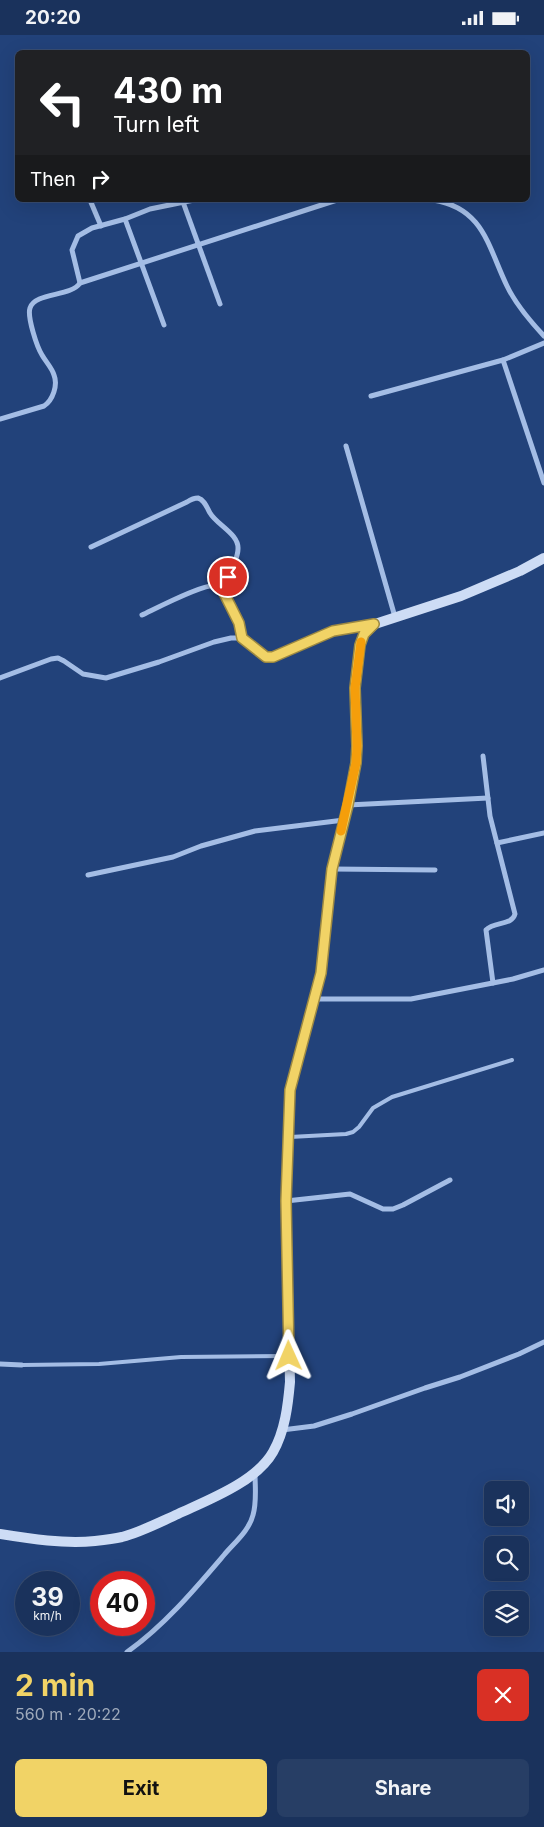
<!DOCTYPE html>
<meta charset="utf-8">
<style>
:root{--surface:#1a325c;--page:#273e65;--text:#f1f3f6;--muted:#9faabb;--line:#384d72;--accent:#f1d366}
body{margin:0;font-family:Inter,sans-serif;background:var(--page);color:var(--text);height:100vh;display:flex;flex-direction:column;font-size:19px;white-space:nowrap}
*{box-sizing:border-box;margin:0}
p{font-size:16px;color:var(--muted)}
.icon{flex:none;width:28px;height:28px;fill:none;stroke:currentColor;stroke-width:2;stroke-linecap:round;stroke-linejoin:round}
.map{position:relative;height:1617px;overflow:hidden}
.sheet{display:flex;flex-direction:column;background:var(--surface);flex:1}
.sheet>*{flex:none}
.hud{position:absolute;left:15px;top:15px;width:515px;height:152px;border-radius:8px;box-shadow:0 5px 20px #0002,0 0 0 1px var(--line);background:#202124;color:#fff;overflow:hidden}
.buttons{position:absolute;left:484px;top:1446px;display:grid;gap:10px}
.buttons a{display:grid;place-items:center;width:45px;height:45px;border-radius:8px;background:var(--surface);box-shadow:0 5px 20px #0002,0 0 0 1px var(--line);font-size:25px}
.speed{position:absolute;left:15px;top:1536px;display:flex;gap:10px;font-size:25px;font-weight:700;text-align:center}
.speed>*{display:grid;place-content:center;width:65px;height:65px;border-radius:50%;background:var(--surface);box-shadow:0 5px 20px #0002,0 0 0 1px var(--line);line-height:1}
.speed small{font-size:12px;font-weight:400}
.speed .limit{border:8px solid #d22;background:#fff;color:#111}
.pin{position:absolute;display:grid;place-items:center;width:42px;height:42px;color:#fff;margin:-21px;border:2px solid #fff;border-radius:50%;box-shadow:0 1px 5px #0007}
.me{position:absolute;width:55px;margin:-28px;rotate:359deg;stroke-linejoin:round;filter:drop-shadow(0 0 4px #0008)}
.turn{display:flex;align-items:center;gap:18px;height:105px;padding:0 15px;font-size:22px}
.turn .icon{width:65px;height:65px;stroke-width:2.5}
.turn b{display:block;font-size:35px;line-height:42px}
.then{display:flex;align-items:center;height:48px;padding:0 15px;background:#0003;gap:10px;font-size:19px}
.round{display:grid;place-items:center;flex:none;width:52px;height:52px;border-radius:8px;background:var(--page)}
.summary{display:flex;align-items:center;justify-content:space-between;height:85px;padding:0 15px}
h1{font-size:30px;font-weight:700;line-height:38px;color:var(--accent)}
.action{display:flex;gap:10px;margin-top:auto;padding:10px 15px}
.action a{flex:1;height:58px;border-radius:8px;background:var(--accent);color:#111;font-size:20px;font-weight:700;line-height:58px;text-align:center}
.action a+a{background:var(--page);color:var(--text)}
.status{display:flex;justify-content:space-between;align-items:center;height:35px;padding:0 25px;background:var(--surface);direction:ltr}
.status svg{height:14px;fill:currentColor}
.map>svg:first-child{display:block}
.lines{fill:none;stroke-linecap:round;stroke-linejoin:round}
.lane{stroke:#a4bde5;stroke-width:4}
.street{stroke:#a4bde5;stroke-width:5}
.secondary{stroke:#cddcf5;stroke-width:10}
.route-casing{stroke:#9d8942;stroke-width:12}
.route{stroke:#f1d366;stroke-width:9}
.slow{stroke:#f59e0b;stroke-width:9}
</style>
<div class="status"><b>20:20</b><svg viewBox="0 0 49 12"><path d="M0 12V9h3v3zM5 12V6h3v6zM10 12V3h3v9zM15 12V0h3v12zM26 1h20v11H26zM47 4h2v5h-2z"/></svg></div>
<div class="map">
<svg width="544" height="1617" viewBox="0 0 544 1617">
<rect width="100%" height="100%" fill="#22427a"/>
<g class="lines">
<!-- lane -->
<g class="lane">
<polyline points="290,1102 346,1099 353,1097 359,1092 373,1073 392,1062 512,1025"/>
<polyline points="22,1330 99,1329 181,1322 287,1321"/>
</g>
<!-- street -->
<g class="street">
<polyline points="90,165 101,191"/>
<path d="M433 165C484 173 488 212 507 251 516 270 530 286 544 301"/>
<polyline points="183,167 220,269"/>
<polyline points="125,184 164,290"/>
<polyline points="80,248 337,165"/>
<polyline points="503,325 544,308"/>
<polyline points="371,361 503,325 544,448"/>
<path d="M0 384 44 371C53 365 58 350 54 340 52 333 46 327 42 320 37 312 27 282 30 273 35 257 71 262 80 248L72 215 78 201 92 193 125 184 150 174 194 165"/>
<polyline points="346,411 395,582"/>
<path d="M91 512 187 467C190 465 194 463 198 463 205 465 207 473 210 478 217 490 239 499 238 514 238 525 227 544 222 554"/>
<path d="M142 580C155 574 208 546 218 551 229 556 240 591 242 603"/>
<polyline points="0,643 51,624 58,623 64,626 83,639 106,643 159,627 214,607 231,603 242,603 266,622 273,622 333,596 372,589"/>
<path d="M483 721 490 781 515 879C512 891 494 886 486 895L493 948"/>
<polyline points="348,770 488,763"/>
<polyline points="497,808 544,798"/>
<polyline points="332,834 435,835"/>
<polyline points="88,840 173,822 201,811 255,796 344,785"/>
<polyline points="315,964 411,964 513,944 544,935"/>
<polyline points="286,1166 350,1159 383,1174 393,1174 403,1170 450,1145"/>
<polyline points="0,1329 22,1330"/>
<polyline points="282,1395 314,1391 352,1379 425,1353 460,1342 519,1319 544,1307"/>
<path d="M127 1617C164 1591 195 1554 224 1520 234 1508 249 1496 253 1480 257 1467 255 1452 255 1438"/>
</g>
<!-- secondary -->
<path class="secondary" d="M0 1499C31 1504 64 1509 95 1506 104 1505 113 1504 122 1502 141 1497 160 1487 178 1479 208 1465 256 1447 273 1417 285 1396 288 1370 290 1347L286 1166 290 1055 321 938 332 834 348 770 356 727 357 711 355 653 360 610 364 599 375 589 461 561 520 536 544 523"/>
</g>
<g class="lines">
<!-- route casing -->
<g class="route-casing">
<polyline id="route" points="228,542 222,554 239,588 242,603 266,622 273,622 333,596 374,589 364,599 360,610 355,653 357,711 356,728 348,770 332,834 321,938 290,1055 286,1166 289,1321"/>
</g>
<!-- route -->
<use href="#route" class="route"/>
<!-- slow -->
<polyline class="slow" points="341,796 356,728 357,711 355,653 361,607"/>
</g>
</svg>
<div class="buttons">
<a><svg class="icon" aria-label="sound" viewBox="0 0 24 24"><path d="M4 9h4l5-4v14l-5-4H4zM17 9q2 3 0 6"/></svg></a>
<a><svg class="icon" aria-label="search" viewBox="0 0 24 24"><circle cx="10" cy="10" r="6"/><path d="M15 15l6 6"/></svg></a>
<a><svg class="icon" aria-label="layers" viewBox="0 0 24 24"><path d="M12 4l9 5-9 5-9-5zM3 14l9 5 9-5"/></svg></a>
</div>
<div class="speed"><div>39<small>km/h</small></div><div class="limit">40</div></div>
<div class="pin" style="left:228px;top:542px;background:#d93025"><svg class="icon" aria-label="arrive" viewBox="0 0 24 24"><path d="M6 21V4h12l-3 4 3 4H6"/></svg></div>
<svg class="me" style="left:289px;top:1321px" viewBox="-20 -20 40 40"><path d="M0-17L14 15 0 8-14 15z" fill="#f1d366" stroke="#fff" stroke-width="4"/></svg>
<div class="hud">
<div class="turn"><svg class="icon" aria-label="left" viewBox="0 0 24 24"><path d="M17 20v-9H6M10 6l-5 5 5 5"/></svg><div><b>430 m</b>Turn left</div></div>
<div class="then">Then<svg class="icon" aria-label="right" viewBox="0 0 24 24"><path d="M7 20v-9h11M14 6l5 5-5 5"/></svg></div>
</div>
</div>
<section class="sheet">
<div class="summary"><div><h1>2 min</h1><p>560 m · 20:22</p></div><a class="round" style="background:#d93025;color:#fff"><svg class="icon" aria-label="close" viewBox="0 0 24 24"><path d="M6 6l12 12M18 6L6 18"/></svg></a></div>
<div class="action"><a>Exit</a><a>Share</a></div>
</section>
